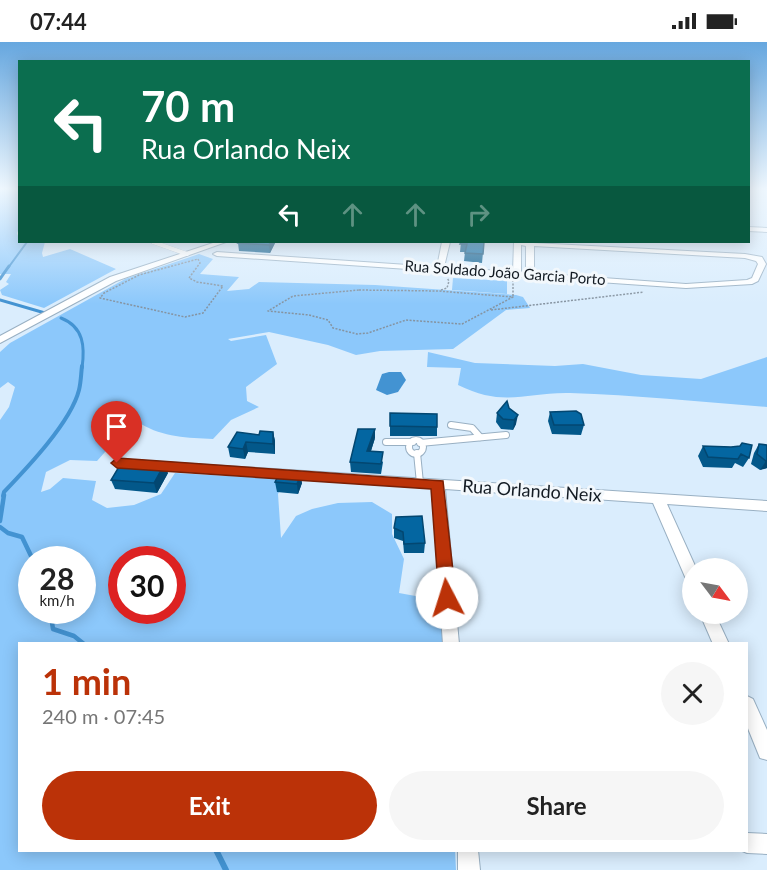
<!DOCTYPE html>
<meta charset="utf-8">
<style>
:root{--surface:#fff;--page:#f6f6f6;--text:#222;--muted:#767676;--accent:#bb3208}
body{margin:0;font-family:Lato,sans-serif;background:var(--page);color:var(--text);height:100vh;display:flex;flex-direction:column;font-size:22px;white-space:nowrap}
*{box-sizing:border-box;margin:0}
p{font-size:20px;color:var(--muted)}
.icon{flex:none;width:33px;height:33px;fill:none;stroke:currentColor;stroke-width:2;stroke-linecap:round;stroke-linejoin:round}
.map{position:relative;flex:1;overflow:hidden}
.panel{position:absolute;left:18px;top:600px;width:730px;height:210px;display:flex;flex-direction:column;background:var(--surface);border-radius:0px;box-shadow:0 3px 15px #0003}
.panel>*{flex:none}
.guide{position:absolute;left:18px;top:18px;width:732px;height:183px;border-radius:0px;box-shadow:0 3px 15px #0003;background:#0b6e4f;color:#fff;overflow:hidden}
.needle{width:39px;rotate:122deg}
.buttons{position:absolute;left:682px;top:516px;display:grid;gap:12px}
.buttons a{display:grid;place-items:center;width:66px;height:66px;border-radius:50%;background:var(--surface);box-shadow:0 3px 15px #0003;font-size:30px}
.speed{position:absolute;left:18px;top:504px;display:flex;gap:12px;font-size:30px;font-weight:700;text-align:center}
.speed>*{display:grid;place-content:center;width:78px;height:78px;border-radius:50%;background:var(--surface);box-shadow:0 3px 15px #0003;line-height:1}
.speed small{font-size:15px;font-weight:400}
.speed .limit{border:9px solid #d22;background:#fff;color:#111}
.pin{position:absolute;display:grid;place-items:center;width:51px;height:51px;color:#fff;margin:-62px -26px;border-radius:50% 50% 50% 0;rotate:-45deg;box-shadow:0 0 6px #0007}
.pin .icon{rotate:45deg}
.me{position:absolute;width:66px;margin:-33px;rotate:355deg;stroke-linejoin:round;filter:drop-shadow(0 0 4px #0008)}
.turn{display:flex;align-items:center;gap:21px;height:126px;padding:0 24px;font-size:27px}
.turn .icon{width:78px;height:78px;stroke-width:2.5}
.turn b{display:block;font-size:42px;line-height:51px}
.lanes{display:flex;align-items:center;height:57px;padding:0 24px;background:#0003;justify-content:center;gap:30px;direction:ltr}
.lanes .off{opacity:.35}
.round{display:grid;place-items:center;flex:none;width:63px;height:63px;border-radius:32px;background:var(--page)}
.overview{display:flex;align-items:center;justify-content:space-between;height:102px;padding:0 24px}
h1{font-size:36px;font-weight:700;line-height:45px;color:var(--accent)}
.primary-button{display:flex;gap:12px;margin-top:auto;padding:12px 24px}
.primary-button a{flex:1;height:69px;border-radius:36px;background:var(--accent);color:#fff;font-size:24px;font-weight:700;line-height:69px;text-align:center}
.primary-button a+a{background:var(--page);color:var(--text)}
.status{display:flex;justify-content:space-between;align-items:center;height:42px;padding:0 30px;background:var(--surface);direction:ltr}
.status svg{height:16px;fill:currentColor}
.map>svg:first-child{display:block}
.green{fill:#8cc8fb;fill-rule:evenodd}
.water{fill:#4393d2}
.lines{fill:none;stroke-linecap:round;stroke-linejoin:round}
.stream-far4{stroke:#4393d2;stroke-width:2}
.stream-far3{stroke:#4393d2;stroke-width:3}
.stream-far2{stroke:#4393d2;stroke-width:4}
.stream-far1{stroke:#4393d2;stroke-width:4.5}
.stream{stroke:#4393d2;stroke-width:6}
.service-far1-casing{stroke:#99b0c3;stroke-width:4.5}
.service-casing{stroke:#99b0c3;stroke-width:8}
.minor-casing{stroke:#99b0c3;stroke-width:2}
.path{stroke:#8593a0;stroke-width:1.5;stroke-dasharray:2 1.5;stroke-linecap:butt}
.service-far1{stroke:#fff;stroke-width:4}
.service{stroke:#fff;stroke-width:6}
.minor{fill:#fff;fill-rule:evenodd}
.wall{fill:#03588a}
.shaded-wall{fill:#034771}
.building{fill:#0466a1;stroke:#034771;stroke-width:1.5}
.route{fill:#bb3208;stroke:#7a2005;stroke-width:1.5}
.labels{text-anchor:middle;stroke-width:6;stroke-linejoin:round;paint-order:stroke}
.far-street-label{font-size:15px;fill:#131b23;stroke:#f3f8fc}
.street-label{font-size:18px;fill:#131b23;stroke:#f3f8fc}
</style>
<div class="status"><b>07:44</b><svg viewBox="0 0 49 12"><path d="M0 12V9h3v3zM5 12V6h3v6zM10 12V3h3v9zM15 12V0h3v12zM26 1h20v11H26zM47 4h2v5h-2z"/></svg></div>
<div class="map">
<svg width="767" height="828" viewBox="0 0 767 828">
<rect width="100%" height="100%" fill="#daedfd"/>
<!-- green -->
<g class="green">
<polygon points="0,147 19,147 19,187 17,191 20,200 45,200 42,211 43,215 70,207 116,227 44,266 2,253 0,248 9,242 6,240 11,232 0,232"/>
<path d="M199 212 213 217 200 232 239 235 227 249 249 247 259 240 375 243 516 253 523 255 530 266 506 268 453 307 380 309 356 313 328 303 269 290 228 297 231 299 266 293 277 322 246 345 247 359 259 365 231 378 213 397C188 396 163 395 141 382L113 401 97 419 70 418 46 430 41 450 50 447 63 436 96 439 92 458 107 466 134 463 161 452 175 431 285 437 278 452 281 496 296 474 312 467 338 461 372 460 392 472V492L404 517 399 551 432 557 446 594V601L20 602V808H455L456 828H0V378L9 365 15 345 8 340 0 346V310L10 301 125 237ZM32 518H82V568H32ZM122 518H172V568H122Z"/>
<polygon points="453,236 507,239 507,252 452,248"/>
<path d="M428 310 475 321 555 324 583 322 641 333 701 337 767 315V365C701 360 636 353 570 351 524 350 505 366 458 343L461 326 427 325Z"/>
</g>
<!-- water -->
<polygon class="water" points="389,330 401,330 406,338 398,350 387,353 376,348 382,332"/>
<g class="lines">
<!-- stream-far4 -->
<polyline class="stream-far4" points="8,226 27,200"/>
<!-- stream-far3 -->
<g class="stream-far3">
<polyline points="0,237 9,224"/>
<polyline points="0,258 45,271"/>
<path d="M61 276C84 285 85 305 82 326"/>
</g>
<!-- stream-far2 -->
<path class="stream-far2" d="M3 454 4 450C27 426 71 380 79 348 81 340 81 332 82 324"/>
<!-- stream-far1 -->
<g class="stream-far1">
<polyline points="0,479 4,453"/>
<polyline points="0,485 8,491 22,495 33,518"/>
<polyline points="45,568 51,574 53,587 74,594 84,602"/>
</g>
<!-- stream -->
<polyline class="stream" points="216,808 226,828"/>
<!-- service-far1 casing -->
<g class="service-far1-casing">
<polyline id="service-far1" points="153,200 187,212"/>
</g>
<!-- service casing -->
<g class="service-casing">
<g id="service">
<polyline points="451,383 472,386 480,395"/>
<circle cx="416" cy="405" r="7"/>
<polyline points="386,400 413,400"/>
<polyline points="420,401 506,393"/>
<polyline points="417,411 420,441"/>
</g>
</g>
<!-- minor casing -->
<g class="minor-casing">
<g id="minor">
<polygon points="748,185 767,186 767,190 748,189"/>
<polygon points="216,200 226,200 116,239 0,301 0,294 110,235"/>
<path d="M442 200H450L444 225 513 230 514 200 745 212 762 215 766 222 758 239 752 242 686 246 217 214 213 212 217 210 437 225ZM521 203 526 204V231L521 230ZM534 204 745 216 756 219 758 222 752 236 747 238 686 242 534 231Z"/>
<polygon points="118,417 767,459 767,469 667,462 696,526 693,526 693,543 688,541 686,537 653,461 445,447 459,602 443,602 432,446 118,425 112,421"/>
<polygon points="700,572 715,572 729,602 713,602"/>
<polygon points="747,654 753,657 767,688 767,718 760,716 747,684"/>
<polygon points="747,791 767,792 767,812 747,811 740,808 747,808"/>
<polygon points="458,808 478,808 480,828 458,828"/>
</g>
</g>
<!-- path -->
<g class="path">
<polygon points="198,217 200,221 189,236 197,240 223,244 203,271 185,275 100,256 104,251 139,233"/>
<polyline points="513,238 513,255"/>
<polygon points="359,248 438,249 513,255 462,282 406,278 368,291 357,292 333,286 328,278 309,273 268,269 293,254"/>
<polyline points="441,248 447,246 449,239 447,236"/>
<polyline points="491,268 644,250"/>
</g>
<!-- service-far1 -->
<use href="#service-far1" class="service-far1"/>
<!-- service -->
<use href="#service" class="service"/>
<!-- minor -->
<use href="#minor" class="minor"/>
</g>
<!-- wall -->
<g class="wall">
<polygon points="239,200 275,200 275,201 270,211 239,209 238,201"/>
<polygon points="461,200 484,200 482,221 464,219 465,210 460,210"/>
<polygon points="509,366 516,382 513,388 501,387 496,380 497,371"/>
<polygon points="550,370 584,383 581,393 552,392 548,379"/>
<polygon points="390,371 437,385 437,394 390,394"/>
<polygon points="273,390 275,399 275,412 248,410 245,417 230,415 228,405 259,393"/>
<polygon points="375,396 371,409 383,420 381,432 351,430 350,420"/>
<polygon points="759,402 767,403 767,426 760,428 751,422 754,411"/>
<polygon points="703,404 731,405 749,416 743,425 735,421 732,426 703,425 698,414"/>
<polygon points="168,431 157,451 115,447 111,438"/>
<polygon points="275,440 302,441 298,452 277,450"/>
<polygon points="396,475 425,501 424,511 404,511 403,499 394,496 394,486"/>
</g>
<!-- shaded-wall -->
<g class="shaded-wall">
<polygon points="271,200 275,200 275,201 270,211 269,203"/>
<polygon points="518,373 516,382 513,388 514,378"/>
<polygon points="375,387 375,396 368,418 367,409"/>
<polygon points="273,390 275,399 275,412 273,402"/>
<polygon points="246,400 248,410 245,417 243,407"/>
<polygon points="767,418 767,426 760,428 766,419"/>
<polygon points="165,421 168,431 157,451 154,441"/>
<polygon points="301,431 302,441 298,452 297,442"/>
</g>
<!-- building -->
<g class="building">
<polygon points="239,200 271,200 269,203 238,201"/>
<polygon points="461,200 484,200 483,212 465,211 467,202 460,202"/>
<polygon points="507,359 509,366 518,373 514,378 503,377 497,371"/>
<polygon points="576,369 581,372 584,383 554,383 550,370"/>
<polygon points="390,371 437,372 437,385 390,384"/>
<polygon points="358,387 375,387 367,409 383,410 381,422 350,420"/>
<polygon points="260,389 273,390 273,402 246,400 243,407 228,405 237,390 259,393"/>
<polygon points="742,401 752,403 749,416 741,412 738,417 708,415 703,404 731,405 740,404"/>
<polygon points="759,402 767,403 767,418 766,419 757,412"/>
<polygon points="123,418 165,421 154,441 111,438"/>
<polygon points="280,430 301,431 297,442 275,440"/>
<polygon points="422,474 425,501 404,502 403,490 394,486 396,475"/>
</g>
<!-- sky -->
<linearGradient id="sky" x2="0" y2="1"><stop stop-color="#66a7df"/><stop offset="0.56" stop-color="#eef7fe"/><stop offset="1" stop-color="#eef7fe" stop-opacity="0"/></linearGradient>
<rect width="767" height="262" fill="url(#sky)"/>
<!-- route -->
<polygon class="route" points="117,416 443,439 456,556 453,561 447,563 441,561 439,556 431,447 117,426 111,421"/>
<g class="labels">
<!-- far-street labels -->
<g class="far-street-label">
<text transform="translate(505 231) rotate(4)" y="5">Rua Soldado João Garcia Porto</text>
</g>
<!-- street labels -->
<g class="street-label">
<text transform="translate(532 449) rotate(4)" y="6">Rua Orlando Neix</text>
</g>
</g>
</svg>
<div class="buttons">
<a><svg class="needle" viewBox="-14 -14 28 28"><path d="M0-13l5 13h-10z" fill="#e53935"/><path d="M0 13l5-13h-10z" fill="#767676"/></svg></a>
</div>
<div class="speed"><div>28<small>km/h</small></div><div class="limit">30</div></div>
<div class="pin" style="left:117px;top:421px;background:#d93025"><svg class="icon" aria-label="arrive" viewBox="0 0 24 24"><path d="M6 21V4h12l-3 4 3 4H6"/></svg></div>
<svg class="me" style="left:447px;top:556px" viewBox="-20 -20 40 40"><circle r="19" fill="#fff"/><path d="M0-13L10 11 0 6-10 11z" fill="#bb3208"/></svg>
<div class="guide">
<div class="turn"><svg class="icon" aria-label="left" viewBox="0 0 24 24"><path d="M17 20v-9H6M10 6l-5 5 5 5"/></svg><div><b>70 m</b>Rua Orlando Neix</div></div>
<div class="lanes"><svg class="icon" aria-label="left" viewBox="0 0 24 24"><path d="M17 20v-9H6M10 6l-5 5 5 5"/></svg><svg class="icon off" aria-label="ahead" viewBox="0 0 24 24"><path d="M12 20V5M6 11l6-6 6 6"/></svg><svg class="icon off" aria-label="ahead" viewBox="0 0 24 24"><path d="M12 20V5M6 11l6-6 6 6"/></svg><svg class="icon off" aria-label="right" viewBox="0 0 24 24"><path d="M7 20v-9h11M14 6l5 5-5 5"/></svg></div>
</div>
<section class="panel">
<div class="overview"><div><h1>1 min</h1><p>240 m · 07:45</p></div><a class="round"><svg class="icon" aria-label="close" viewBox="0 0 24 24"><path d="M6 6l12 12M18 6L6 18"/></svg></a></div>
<div class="primary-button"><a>Exit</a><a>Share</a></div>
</section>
</div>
